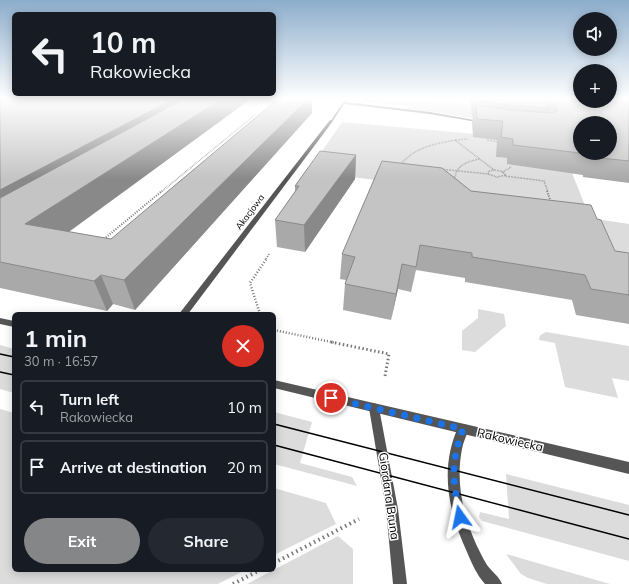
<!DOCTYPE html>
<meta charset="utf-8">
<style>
:root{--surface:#171b24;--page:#242831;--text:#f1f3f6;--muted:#9ea1a6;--line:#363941;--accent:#858687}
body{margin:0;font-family:Mulish,sans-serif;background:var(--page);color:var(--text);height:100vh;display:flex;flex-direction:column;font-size:15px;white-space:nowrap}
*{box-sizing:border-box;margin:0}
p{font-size:13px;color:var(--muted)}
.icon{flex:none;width:22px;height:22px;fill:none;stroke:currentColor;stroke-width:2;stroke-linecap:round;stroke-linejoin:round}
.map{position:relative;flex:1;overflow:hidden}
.drawer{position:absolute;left:12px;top:312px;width:264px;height:260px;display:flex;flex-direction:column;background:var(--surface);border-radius:6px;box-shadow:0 2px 10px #0003}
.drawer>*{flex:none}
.top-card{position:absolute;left:12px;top:12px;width:264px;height:84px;border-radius:6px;box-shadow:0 2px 10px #0003;background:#171b24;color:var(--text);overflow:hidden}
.fabs{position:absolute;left:573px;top:12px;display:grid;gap:8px}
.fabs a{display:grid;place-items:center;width:44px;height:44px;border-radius:50%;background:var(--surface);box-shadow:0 2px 10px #0003;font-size:20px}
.pin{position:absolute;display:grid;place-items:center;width:34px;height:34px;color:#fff;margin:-17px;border:2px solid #fff;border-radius:50%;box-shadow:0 1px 4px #0007}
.me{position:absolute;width:44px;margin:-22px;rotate:348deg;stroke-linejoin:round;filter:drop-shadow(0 0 3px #0008)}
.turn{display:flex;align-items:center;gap:14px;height:84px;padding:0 12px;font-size:18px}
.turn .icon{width:52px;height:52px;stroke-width:2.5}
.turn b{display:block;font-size:28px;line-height:34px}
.round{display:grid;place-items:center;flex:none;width:42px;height:42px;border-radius:21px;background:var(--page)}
.headline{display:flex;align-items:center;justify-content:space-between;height:68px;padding:0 12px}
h1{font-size:24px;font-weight:700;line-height:30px}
.cta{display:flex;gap:8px;margin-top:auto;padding:8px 12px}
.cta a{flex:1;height:46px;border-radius:24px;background:var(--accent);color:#fff;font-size:16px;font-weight:700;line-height:46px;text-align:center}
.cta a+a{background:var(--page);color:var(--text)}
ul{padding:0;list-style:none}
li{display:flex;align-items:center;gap:12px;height:54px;margin:0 8px 6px;padding:0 4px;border:2px solid var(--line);border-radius:6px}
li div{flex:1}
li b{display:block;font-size:15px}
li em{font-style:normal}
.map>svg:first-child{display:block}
.green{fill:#dcdcdc}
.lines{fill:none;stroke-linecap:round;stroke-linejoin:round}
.path-far4{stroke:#777;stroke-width:1.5;stroke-dasharray:0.5 1;stroke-linecap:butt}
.path-far3{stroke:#777;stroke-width:2;stroke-dasharray:1 1.5;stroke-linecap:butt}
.path-far2{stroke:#777;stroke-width:2.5;stroke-dasharray:1 2;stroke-linecap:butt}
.path-far1{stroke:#777;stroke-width:3;stroke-dasharray:1.5 2.5;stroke-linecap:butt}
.path{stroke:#777;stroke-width:4;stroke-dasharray:1.5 3.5;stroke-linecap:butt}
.service{fill:#555;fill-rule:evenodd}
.minor{fill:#555;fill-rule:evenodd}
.tertiary{fill:#555;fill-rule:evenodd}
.tram{stroke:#000;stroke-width:1.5}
.wall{fill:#a9a9a9}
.shaded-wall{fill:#898989}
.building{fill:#c4c4c4;stroke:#898989}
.route{stroke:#1a73e8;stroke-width:7;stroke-dasharray:0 12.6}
.labels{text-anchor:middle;stroke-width:3;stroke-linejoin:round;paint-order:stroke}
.far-street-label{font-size:9px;fill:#000;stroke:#fff}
.near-street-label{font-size:12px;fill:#000;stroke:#fff}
</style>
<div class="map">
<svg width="629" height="584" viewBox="0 0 629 584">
<rect width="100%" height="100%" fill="#fff"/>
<!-- green -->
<g class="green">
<polygon points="364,98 417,98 416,100 487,106 481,120 434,112 407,109 408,106 364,102 361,105 351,101 362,100"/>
<polygon points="342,122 533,139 496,157 507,158 507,164 572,173 590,218 629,224 629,252 623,252 629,263 376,180 343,176 311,167"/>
<polygon points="478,309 504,314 506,326 475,352 462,350 462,331 478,318"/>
<path d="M546 332 629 346V381L612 378 618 398 565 387 555 343 539 340C539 335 542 334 546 332Z"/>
<polygon points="0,345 14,349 14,393 0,389"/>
<polygon points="0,409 14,413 14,570 245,570 218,584 0,584"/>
<polygon points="274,412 312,422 300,463 352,477 357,486 274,464"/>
<polygon points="506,474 629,505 629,561 482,521 479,517 480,512 509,519"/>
<polygon points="274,488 326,503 336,524 274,555"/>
<polygon points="338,536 353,549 353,584 247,584"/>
<polygon points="506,554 520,558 610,584 547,584 528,578 521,574"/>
</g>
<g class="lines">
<!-- path-far4 -->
<g class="path-far4">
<polyline points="455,140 468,139"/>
<polyline points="487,140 500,142"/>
<path d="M403 164H401C415 147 435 144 455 140L494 170"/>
<polyline points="440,169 488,174"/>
<polygon points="494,170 501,171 506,175 497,177 488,174 489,171"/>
<polyline points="503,172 511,167"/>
<polyline points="505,176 544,181 548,192"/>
<path d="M454 180C457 165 465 162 480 159"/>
<polyline points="161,192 256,114"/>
</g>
<!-- path-far3 -->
<g class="path-far3">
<polyline points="547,191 551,202"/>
<polyline points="104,239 162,191"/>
<polyline points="266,259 269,254"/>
</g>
<!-- path-far2 -->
<g class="path-far2">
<polyline points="260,314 250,283 267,258"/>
<polyline points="274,330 336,343"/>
</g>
<!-- path-far1 -->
<polyline class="path-far1" points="331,342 389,354 385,376"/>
<!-- path -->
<g class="path">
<polyline points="274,563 359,519"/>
<polyline points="233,584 260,570"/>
</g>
<!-- service -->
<g class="service">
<polygon points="346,98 349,98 346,102 430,112 485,122 483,123 430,114 344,104 332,122 330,122"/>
<path d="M463 424 467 425 469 429C466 436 463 443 462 449 454 489 467 531 487 565 492 572 499 576 502 584H485C477 575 472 564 467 552 448 511 439 468 459 425Z"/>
</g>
<!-- minor -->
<g class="minor">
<polygon points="330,120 333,121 188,314 179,314"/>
<polygon points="374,403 378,405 379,408 398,509 407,584 393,584 386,509 369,408 370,405"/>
</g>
<!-- tertiary -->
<g class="tertiary">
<polygon points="0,318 14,321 14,327 0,324"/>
<polygon points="274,380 629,462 629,474 274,388"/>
</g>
<!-- tram -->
<g class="tram">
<polyline points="0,354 14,357"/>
<polyline points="0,372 14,375"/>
<polyline points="274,424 629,515"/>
<polyline points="274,445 629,539"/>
</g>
</g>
<!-- wall -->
<g class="wall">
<polygon points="0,98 69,232 111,239 312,113 135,310 113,304 107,311 0,288"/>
<polygon points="470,98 629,98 629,183 583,177 583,175 507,164 507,158 496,157 497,140 473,137 472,122 473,117 472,117"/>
<polygon points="356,155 355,179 305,252 277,247 275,220 295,192 295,186"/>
<polygon points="471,191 597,219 615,251 629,253 629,324 576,315 572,300 465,282 465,278 416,270 411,292 398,289 391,320 343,310 345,284 346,280 340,279 342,254"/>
</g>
<!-- shaded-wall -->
<g class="shaded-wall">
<polygon points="0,98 59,98 0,121"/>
<polygon points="175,98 211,98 0,225 0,190"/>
<polygon points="223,98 252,98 40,253 25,224"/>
<polygon points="309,98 312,98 312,113 135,310 124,280"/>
<polygon points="356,155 355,179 305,252 304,225"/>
<polygon points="402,264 398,289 391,320 396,294"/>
<polygon points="101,275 113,304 107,311 94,281"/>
</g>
<!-- building -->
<g class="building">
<polygon points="13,98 175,98 0,190 0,102"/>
<polygon points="186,98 223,98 25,224 111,239 279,98 309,98 124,280 101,275 94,281 0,262 0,198"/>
<polygon points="475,98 544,98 549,108 510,105 475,100"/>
<polygon points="552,98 580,98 580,101 610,101 610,98 629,98 629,161 592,157 592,154 582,153 610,153 610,123 580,123 580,153 513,145 513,139 501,137 503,121 477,119 476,105 510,110 551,113 557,111 558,109"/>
<polygon points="320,151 356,155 304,225 275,220 299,186 295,186"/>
<polygon points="382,161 442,168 471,191 591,205 597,219 601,220 615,251 629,253 629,295 591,289 585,275 472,257 472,253 420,245 416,267 402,264 396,294 345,284 355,257 342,254"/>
</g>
<!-- sky -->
<linearGradient id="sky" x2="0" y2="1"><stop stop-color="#8cadcc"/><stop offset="0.55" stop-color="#fff"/><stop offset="1" stop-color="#fff" stop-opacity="0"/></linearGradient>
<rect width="629" height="179" fill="url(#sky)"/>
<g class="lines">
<!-- route -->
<path class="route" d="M331 398 463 429C450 464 453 481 460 517"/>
</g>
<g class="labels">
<!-- far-street labels -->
<g class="far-street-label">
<text transform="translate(250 212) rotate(-53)" y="3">Akacjowa</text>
</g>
<!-- near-street labels -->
<g class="near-street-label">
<text transform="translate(510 440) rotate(13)" y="4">Rakowiecka</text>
<text transform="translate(389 496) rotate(82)" y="4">Giordana Bruna</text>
</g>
</g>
</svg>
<div class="fabs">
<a><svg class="icon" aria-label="sound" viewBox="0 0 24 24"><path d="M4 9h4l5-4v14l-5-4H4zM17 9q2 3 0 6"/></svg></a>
<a>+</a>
<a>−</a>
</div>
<div class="pin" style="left:331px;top:398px;background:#d93025"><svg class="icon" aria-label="arrive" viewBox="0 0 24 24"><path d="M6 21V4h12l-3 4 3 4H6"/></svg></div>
<svg class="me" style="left:460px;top:517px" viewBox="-20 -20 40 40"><path d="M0-17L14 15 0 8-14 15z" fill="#1a73e8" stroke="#fff" stroke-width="4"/></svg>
<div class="top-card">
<div class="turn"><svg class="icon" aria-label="left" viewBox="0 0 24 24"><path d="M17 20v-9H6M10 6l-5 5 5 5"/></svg><div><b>10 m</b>Rakowiecka</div></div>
</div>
<section class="drawer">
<div class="headline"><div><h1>1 min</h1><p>30 m · 16:57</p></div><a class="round" style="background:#d93025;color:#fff"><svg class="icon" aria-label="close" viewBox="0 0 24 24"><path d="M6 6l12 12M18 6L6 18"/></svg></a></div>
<ul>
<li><svg class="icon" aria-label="left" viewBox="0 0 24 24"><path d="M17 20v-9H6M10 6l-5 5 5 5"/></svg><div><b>Turn left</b><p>Rakowiecka</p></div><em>10 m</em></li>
<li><svg class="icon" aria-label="arrive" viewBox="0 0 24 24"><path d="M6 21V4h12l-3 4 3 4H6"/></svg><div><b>Arrive at destination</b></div><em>20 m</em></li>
</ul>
<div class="cta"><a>Exit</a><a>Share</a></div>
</section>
</div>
